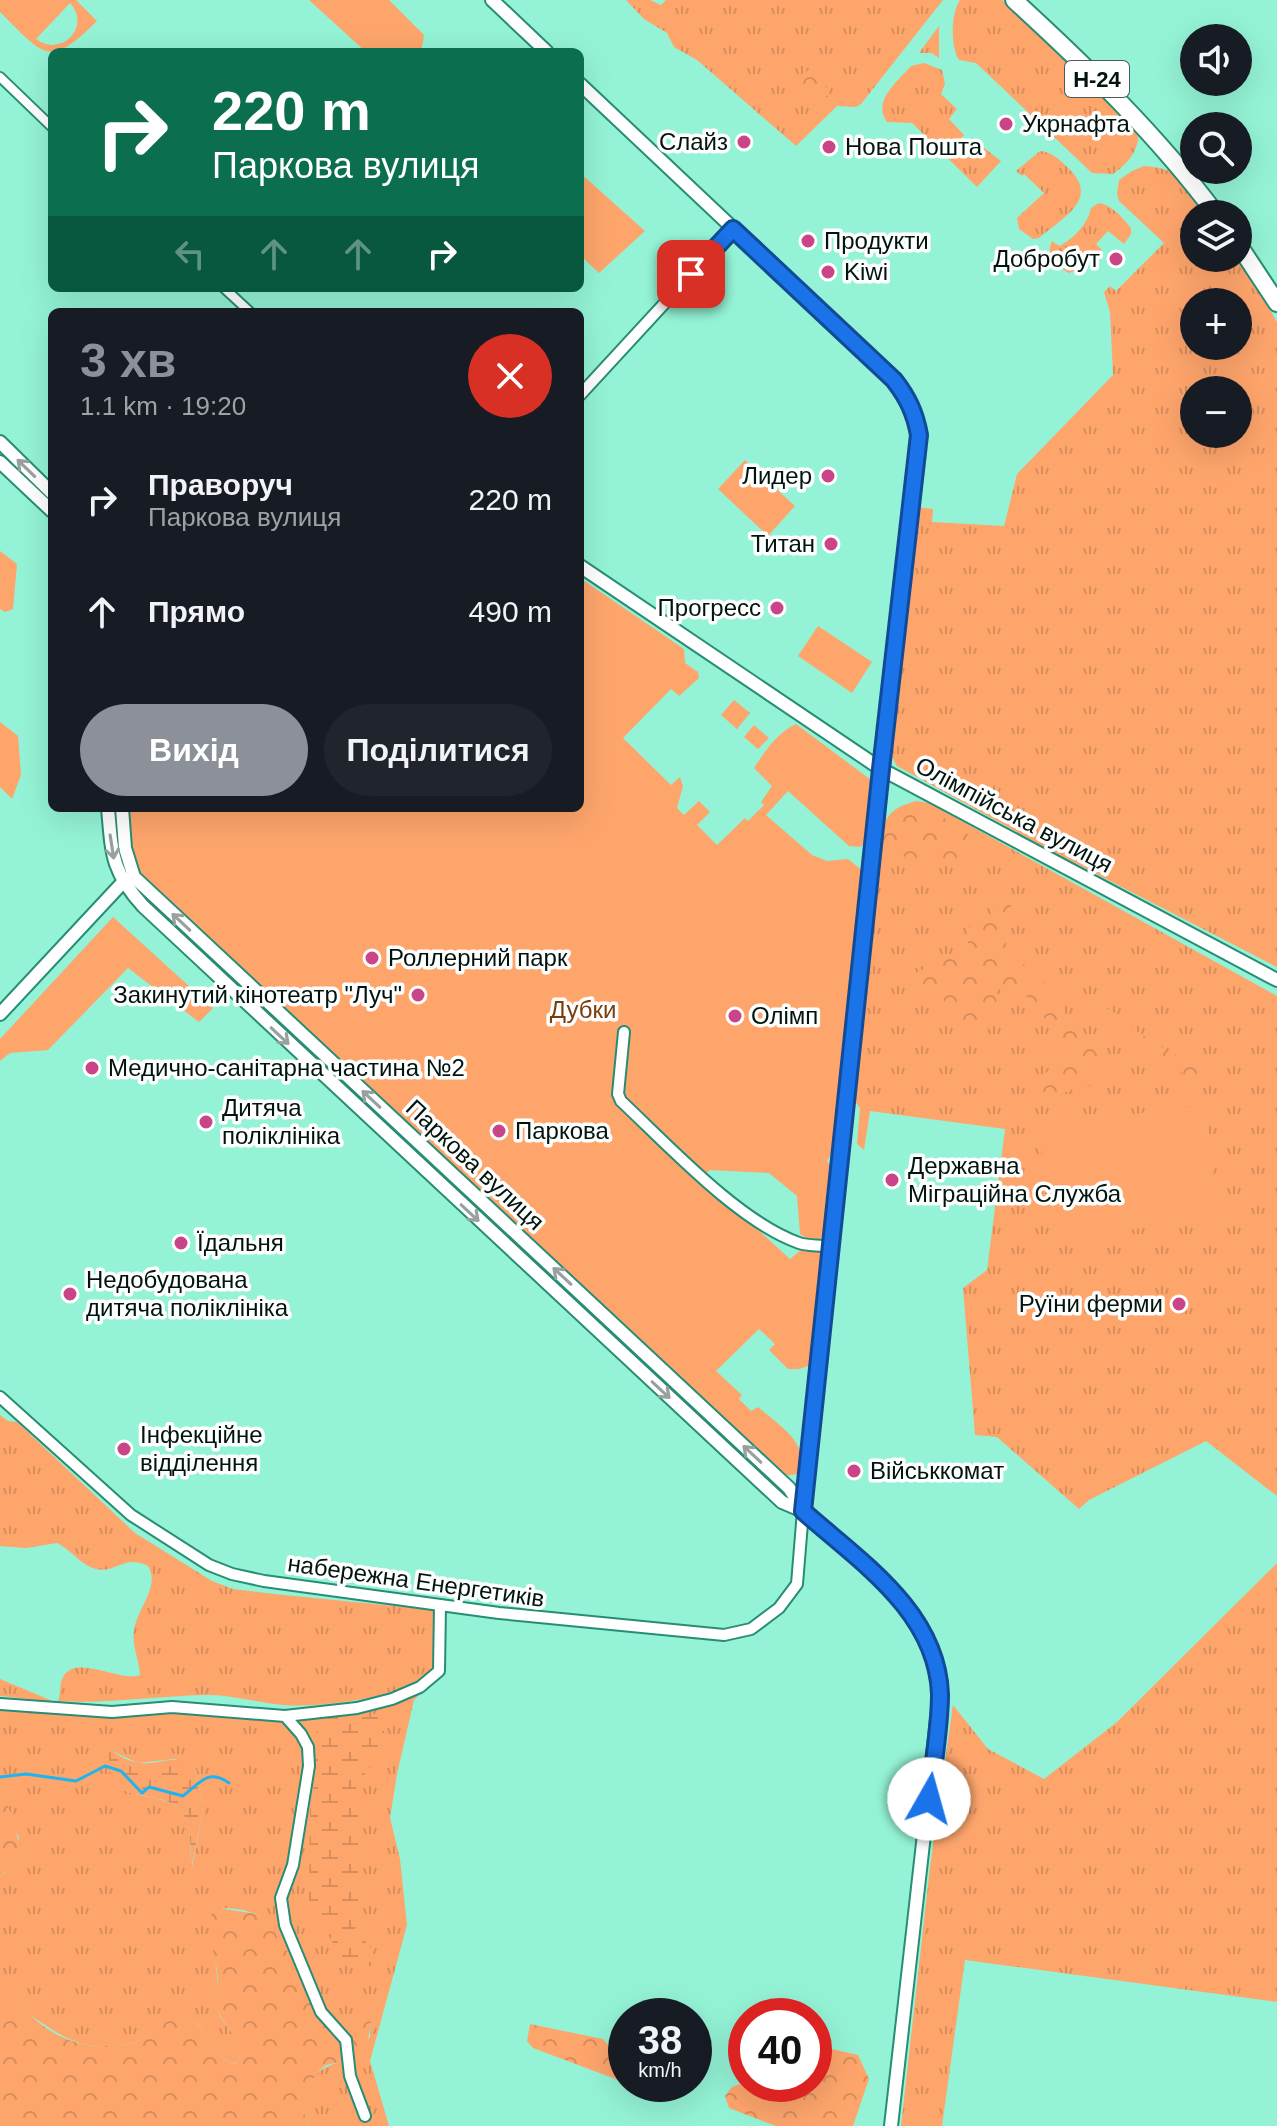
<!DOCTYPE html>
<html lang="uk">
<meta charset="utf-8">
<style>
:root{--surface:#171b24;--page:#20242c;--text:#f1f3f6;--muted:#9ea1a6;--accent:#8c9099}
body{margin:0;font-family:Helvetica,sans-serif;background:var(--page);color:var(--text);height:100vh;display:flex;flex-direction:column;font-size:30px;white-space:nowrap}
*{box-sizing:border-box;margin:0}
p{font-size:26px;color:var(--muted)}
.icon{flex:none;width:44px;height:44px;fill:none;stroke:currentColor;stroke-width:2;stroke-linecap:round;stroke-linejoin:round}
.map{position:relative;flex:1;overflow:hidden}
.drawer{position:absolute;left:48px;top:308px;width:536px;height:504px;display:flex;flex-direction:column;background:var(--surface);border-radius:12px;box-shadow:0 8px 32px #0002}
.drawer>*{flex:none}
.banner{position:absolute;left:48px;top:48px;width:536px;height:244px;border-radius:12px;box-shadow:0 8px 32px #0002;background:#0b6e4f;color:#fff;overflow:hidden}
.fabs{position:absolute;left:1180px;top:24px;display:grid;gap:16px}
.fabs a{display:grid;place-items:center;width:72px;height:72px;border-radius:50%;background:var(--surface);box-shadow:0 8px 32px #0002;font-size:40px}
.speed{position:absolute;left:608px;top:1998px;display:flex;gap:16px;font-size:40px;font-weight:700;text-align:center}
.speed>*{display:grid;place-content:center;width:104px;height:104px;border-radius:50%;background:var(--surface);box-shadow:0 8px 32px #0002;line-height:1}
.speed small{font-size:20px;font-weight:400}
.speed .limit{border:12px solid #d22;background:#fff;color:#111}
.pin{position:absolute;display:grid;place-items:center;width:68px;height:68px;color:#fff;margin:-34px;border-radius:16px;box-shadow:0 4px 12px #0006}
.me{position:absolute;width:88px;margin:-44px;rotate:7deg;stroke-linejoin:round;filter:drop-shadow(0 0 6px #0008)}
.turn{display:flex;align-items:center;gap:28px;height:168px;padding:0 32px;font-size:36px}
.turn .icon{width:104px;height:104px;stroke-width:2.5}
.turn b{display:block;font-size:56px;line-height:68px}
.lanes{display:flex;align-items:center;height:76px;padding:0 32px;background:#0003;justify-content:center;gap:40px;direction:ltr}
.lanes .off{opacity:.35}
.round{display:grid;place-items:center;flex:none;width:84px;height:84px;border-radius:42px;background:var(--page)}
.headline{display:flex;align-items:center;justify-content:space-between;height:136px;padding:0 32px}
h1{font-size:48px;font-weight:800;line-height:60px;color:var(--accent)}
.action{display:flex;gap:16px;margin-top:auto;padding:16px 32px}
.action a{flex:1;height:92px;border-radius:48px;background:var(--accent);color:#fff;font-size:32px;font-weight:800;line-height:92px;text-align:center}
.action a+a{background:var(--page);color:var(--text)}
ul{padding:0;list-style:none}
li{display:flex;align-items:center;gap:24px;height:112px;padding:0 32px}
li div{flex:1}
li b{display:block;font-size:30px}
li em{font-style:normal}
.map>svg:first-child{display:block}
.grass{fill:url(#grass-tufts);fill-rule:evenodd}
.forest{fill:url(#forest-crowns)}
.wetland{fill:url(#wetland-marsh)}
.park{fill:#fea56c;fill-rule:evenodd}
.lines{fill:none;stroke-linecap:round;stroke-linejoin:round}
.stream{stroke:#1eb4f0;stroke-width:3}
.pedestrian-casing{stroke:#278d74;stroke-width:12}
.minor-casing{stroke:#278d74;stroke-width:14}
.tertiary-casing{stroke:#278d74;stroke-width:16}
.primary-casing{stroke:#278d74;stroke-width:20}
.pedestrian{stroke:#fff;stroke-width:8}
.minor{stroke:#fff;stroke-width:10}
.tertiary{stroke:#fff;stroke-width:12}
.primary{stroke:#fff;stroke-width:16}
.oneway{stroke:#99a19f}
.route-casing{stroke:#114b97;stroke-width:20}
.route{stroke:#1a73e8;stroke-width:14}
.poi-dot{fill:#c94588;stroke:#fefefe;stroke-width:3}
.labels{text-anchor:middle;stroke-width:7;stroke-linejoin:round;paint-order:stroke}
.shield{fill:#fefefe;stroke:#4c5b56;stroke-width:2}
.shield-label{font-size:22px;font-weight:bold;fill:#00150e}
.poi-label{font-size:24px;fill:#00150e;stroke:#fefefe;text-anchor:start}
.street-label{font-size:24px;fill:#00150e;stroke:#fefefe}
.park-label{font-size:24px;fill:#7b3d0a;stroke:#fefefe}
</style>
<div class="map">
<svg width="1277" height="2126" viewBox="0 0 1277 2126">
<defs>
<pattern id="grass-tufts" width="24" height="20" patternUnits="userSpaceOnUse" patternTransform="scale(2)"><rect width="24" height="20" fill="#fea56c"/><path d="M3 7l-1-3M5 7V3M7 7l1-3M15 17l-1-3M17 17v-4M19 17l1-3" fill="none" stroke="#d88d5c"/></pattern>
<pattern id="forest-crowns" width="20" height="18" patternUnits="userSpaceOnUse" patternTransform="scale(2)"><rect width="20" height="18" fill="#fea56c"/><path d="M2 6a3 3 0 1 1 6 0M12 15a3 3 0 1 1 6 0" fill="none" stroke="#d88d5c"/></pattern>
<pattern id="wetland-marsh" width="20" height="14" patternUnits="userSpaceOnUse" patternTransform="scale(2)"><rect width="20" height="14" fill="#fea56c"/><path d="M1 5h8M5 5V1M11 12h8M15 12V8" fill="none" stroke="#d88d5c"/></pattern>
</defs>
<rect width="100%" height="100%" fill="#94f3d6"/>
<!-- grass -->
<g class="grass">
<polygon points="626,0 650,0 661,5 666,0 943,0 861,104 856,107 837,106 796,146 697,60 674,47 667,33 644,19"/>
<path d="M960 0H1002L1138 132C1140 150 1127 164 1113 174L1092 173 976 63 959 60C950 47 951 12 960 0Z"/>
<polygon points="939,26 939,58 932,53 919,53"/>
<path d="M924 63 942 70 945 84 941 94 957 109 949 119 964 135 954 146 968 158 980 145 1001 161 977 187 912 123 887 122C872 101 897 82 911 66Z"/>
<path d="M1040 151C1051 152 1058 158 1066 166 1102 198 1065 216 1039 238L1033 239 1019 229 1017 218 1044 193 1024 174 1022 176 1016 171Z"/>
<path d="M1144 166C1183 168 1187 186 1209 214H1194V258H1238V254L1277 322V967L1046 848 897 766 892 757 917 507 933 509 932 522 1004 526 1017 474 1113 375 1110 312 1104 292 1110 286 1116 291 1164 243 1119 201 1117 194 1119 180 1132 171ZM1194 302H1238V346H1194ZM1194 390H1238V434H1194Z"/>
<path d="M1099 203C1112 205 1123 218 1131 228V234L1124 244 1108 231 1096 244 1102 250 1086 266 1069 273C1056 265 1045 257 1052 241L1059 246C1075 238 1088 223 1091 208Z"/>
<polygon points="734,700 750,713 737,729 721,715"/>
<polygon points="754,725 769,738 758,749 744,737"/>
<path d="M916 801 929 803 1277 996V1496L1206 1441 1089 1500 1079 1509 997 1437 975 1435 963 1288 987 1270 1005 1129 870 1111 864 1150 857 1144 860 1108 854 1100 882 828C889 811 898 806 916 801Z"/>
<polygon points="151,899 784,1492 781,1495 148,902"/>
<path d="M0 1415 8 1421 17 1422 135 1533 212 1581 233 1589 274 1594 435 1610V1667C411 1698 321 1708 284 1705 258 1703 230 1694 204 1695 156 1696 107 1704 58 1701 61 1694 59 1684 63 1677 76 1653 121 1683 140 1675 139 1658 130 1642 135 1625 140 1606 160 1584 148 1566 124 1554 116 1574 96 1569 82 1566 70 1549 57 1543L26 1548 0 1546Z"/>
<polygon points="1277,1563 1277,2002 965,1960 942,2126 901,2126 930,1867 953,1705 988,1749 1044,1779 1117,1722"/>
<polygon points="0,1679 55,1702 0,1696"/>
<path d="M430 1684 414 1700 397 1774 390 1818 400 1859 407 1925 370 2061 389 2126H310L309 2124 300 2105C310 2075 321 2064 352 2060L370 2037 371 2022 343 2023 324 2015 268 1920C255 1911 227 1904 212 1911 211 1933 215 1952 217 1975 219 1986 216 2002 219 2013 225 2032 249 2037 237 2064 209 2060 211 2025 188 2020 170 2016 153 2034 138 2041 127 2045 113 2048 101 2047 57 2044 35 2011 0 2000V1876L6 1872 19 1838 0 1789V1711L111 1715 155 1710 265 1714 365 1706ZM112 1751 138 1763 175 1759 196 1769 203 1811 192 1867C189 1855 191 1842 189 1829 183 1792 146 1802 118 1788Z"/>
</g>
<!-- forest -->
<g class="forest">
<polygon points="809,70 827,88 828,97 799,95 789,89 792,81"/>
<path d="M920 804 933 810 977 841 983 854 979 863C961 869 901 860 886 849 873 824 897 806 920 804Z"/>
<path d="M1005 895 1011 900V911L1003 930 1004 941 1019 960 1054 993 1072 1024 1101 1059 1103 1077 1094 1085 1077 1087 1053 1098 1039 1095 1034 1090C1038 1070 1055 1073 1060 1058 1051 1028 1036 983 996 990L997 1020 986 1031 971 1034 952 1015 941 995 917 991 908 983 914 974 948 956 970 955 967 937 969 927 989 918 996 900Z"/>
<polygon points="1101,1007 1111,1010 1130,1027 1199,1070 1200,1073 1198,1083 1102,1022 1096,1009"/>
<path d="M0 1789C13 1817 33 1854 0 1876Z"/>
<path d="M217 1908 257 1914 268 1919 325 2015C341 2024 350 2025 365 2014L371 2022 367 2046 358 2058 326 2065 321 2069 309 2084 300 2105 310 2126H0V2000C18 2001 32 2018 46 2028 62 2039 85 2047 104 2047 116 2047 130 2045 140 2040 157 2031 169 2013 189 2020 212 2028 211 2061 237 2064 249 2039 223 2030 218 2009 215 1999 218 1988 218 1978 216 1956 206 1932 212 1911Z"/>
<polygon points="530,2024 603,2039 626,2065 626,2083 533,2048 527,2041"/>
<polygon points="814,2045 858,2055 869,2079 853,2126 776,2126 729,2108 725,2096 732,2087 746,2082 746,2084 814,2084"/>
</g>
<!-- wetland -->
<g class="wetland">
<path d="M367 1712 379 1717C397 1746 365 1767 355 1791L361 1835 358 1855 363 1892 355 1929C362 1942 377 1945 373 1965L357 1969 341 1959 329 1936 316 1923 309 1899 310 1811 314 1785 312 1753 315 1734 329 1717Z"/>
<path d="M112 1751C121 1757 130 1762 141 1763 161 1765 180 1751 196 1769L203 1811 191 1869C190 1856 191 1843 189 1830 183 1791 146 1802 118 1788L109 1769V1752Z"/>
</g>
<!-- park -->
<g class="park">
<path d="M0 0H76L97 21C48 70 44 55 0 12ZM70 3C92 27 61 58 36 39Z"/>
<polygon points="309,0 389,0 424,35 421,52 366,52"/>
<polygon points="580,173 645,231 599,273 580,255"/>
<polygon points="745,460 795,506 768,536 718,489"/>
<polygon points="0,551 17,564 13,609 5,612 0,609"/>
<path d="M580 578 684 649 685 663 698 672 699 678 679 696 671 689 623 738 671 785 680 777 683 786 677 808 684 815 699 801 710 812 697 825 717 845 745 818 748 821 764 805 761 802 772 786 754 768C765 751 777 733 796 724L871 780 867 837 861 847 849 846 788 791 766 815 812 855 827 861 848 859 863 871 836 1146 827 1161 833 1169V1175L828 1180 824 1218 830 1225 828 1234 818 1240 806 1238 800 1234 797 1196 769 1173 710 1170 701 1178 790 1259 802 1249 821 1250 825 1254 811 1365 799 1369H788L769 1350 775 1344 759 1329 716 1371 742 1395 739 1399 751 1411 758 1407C777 1424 807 1440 801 1469L797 1474 784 1476 140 875 132 858 124 808H580Z"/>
<polygon points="818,626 872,662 852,693 798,656"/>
<polygon points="0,722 18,736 21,775 12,799 0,787"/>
<polygon points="113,917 213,1008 199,1022 128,968 48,1050 10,1053 0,1061 0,1039"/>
<polygon points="1203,1104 1219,1217 1054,1241 1038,1128"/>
</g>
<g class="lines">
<!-- stream -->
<path class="stream" d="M0 1777 26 1774 76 1781 105 1766 121 1771 142 1793 149 1787 183 1796C200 1783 208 1768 229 1783"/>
<!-- pedestrian casing -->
<g class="pedestrian-casing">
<g id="pedestrian">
<polyline points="0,77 52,127"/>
<polyline points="224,288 250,312"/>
</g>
</g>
<!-- minor casing -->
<g class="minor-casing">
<g id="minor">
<polyline points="580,395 733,229"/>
<path d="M624 1032 618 1094 621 1101C668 1145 739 1222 799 1243 808 1246 819 1245 829 1247"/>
<polyline points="0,1397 131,1515 209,1565 232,1574 264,1581 499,1613 724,1635 751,1629 779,1608 797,1584 803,1511"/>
<polyline points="0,1704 112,1712 172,1707 285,1716 357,1708 392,1699 420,1687 439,1671 440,1605"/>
<polyline points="285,1716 301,1734 308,1747 309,1766 293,1865 281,1898 285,1925 321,2012 346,2040 350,2076 365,2116"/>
</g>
</g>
<!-- tertiary casing -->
<g class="tertiary-casing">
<g id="tertiary">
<polyline points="492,0 547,52"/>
<path d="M580 84 894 380C908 398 915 413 919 435L881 769 803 1511"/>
<polyline points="0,442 52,493"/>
<polyline points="0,462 52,511"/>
<polyline points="580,566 881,769 1277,980"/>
<path d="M108 808C112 853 111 871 143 906L782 1502 803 1511"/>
<path d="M122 808 125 848 134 877 789 1488C823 1543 890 1570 921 1628 932 1649 935 1670 940 1693L891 2126"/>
<polyline points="0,1014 126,879"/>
</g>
</g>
<!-- primary casing -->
<g class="primary-casing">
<g id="primary">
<path d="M1014 0C1086 66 1157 135 1216 214"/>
<polyline points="1238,244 1277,303"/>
</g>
</g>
<!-- pedestrian -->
<use href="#pedestrian" class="pedestrian"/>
<!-- minor -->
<use href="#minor" class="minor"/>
<!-- tertiary -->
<use href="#tertiary" class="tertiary"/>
<!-- primary -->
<use href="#primary" class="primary"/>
</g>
<!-- one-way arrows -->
<defs><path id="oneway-shaft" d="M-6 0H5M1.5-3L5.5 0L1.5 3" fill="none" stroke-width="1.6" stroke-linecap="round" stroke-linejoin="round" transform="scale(2)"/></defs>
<g class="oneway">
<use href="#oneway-shaft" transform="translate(26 468) rotate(-136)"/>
<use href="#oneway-shaft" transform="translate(112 847) rotate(81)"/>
<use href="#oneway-shaft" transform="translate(181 922) rotate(-137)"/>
<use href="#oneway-shaft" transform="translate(280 1036) rotate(43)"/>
<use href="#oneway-shaft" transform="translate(371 1099) rotate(-137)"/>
<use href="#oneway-shaft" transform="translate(470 1213) rotate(43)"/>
<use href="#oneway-shaft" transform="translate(562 1276) rotate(-137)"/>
<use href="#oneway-shaft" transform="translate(661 1390) rotate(43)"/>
<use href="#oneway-shaft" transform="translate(752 1454) rotate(-137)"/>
</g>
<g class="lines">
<!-- route casing -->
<g class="route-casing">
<path id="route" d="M691 274 733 229 894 380C908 398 915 413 919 435L881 769 803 1511C859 1561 937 1611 940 1694 940 1729 933 1765 929 1799"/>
</g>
<!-- route -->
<use href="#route" class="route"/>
</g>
<!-- markers -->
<g class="poi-dot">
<circle cx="1006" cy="124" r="8"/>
<circle cx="744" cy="142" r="8"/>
<circle cx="829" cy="147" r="8"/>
<circle cx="808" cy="241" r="8"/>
<circle cx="1116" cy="259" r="8"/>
<circle cx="828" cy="272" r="8"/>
<circle cx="828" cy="476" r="8"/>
<circle cx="831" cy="544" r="8"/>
<circle cx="777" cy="608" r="8"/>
<circle cx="372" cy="958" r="8"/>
<circle cx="418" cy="995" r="8"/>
<circle cx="735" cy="1016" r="8"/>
<circle cx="92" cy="1068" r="8"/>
<circle cx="206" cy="1122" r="8"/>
<circle cx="499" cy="1131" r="8"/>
<circle cx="892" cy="1180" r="8"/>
<circle cx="181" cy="1243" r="8"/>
<circle cx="70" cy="1294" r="8"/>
<circle cx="1179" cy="1304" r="8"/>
<circle cx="124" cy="1449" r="8"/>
<circle cx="854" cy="1471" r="8"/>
</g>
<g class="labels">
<!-- shield labels -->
<rect class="shield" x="1065" y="61" width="64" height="36" rx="6"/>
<g class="shield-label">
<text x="1097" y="87">Н-24</text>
</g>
<!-- poi labels -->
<g class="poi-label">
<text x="1022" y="132">Укрнафта</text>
<text x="728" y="150" text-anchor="end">Слайз</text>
<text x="845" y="155">Нова Пошта</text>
<text x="824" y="249">Продукти</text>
<text x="1100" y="267" text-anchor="end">Добробут</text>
<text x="844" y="280">Kiwi</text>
<text x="812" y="484" text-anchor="end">Лидер</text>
<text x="815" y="552" text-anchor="end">Титан</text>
<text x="761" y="616" text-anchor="end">Прогресс</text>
<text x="388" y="966">Роллерний парк</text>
<text x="402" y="1003" text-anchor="end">Закинутий кінотеатр "Луч"</text>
<text x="751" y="1024">Олімп</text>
<text x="108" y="1076">Медично-санітарна частина №2</text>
<text x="222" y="1116">Дитяча<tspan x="222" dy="28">поліклініка</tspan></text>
<text x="515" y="1139">Паркова</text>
<text x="908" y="1174">Державна<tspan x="908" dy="28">Міграційна Служба</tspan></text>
<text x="197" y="1251">Їдальня</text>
<text x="86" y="1288">Недобудована<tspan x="86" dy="28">дитяча поліклініка</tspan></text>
<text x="1163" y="1312" text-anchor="end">Руїни ферми</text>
<text x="140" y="1443">Інфекційне<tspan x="140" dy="28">відділення</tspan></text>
<text x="870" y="1479">Військкомат</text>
</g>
<!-- street labels -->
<g class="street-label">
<text transform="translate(1014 815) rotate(28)" y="8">Олімпійська вулиця</text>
<text transform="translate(475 1165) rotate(43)" y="8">Паркова вулиця</text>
<text transform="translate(416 1581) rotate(8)" y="8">набережна Енергетиків</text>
</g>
<!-- park labels -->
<g class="park-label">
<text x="583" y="1018">Дубки</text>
</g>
</g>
</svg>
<div class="fabs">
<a><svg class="icon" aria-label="sound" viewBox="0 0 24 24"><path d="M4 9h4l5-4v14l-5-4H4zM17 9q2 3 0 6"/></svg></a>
<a><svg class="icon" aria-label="search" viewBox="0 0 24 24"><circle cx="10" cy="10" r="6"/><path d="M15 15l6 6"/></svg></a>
<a><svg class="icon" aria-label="layers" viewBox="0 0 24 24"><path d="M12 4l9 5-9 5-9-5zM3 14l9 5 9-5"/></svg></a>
<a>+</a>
<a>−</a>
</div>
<div class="speed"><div>38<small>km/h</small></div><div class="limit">40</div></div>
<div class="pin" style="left:691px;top:274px;background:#d93025"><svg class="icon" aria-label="arrive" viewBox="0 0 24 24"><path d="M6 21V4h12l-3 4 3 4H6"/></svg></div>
<svg class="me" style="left:929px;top:1799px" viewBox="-20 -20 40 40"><circle r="19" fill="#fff"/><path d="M0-13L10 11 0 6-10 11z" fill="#1a73e8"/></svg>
<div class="banner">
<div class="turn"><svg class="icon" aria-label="right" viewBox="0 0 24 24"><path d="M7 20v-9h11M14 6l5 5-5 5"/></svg><div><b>220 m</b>Паркова вулиця</div></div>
<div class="lanes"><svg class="icon off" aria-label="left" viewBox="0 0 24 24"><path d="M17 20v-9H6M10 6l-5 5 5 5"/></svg><svg class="icon off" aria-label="ahead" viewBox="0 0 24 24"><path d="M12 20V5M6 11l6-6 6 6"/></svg><svg class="icon off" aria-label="ahead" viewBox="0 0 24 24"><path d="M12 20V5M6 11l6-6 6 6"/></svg><svg class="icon" aria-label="right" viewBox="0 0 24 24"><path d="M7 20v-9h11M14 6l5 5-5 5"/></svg></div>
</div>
<section class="drawer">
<div class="headline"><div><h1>3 хв</h1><p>1.1 km · 19:20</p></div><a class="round" style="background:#d93025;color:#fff"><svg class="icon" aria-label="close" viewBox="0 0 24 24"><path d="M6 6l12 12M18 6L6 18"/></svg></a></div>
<ul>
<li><svg class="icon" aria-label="right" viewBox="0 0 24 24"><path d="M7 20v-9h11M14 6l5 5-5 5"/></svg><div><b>Праворуч</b><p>Паркова вулиця</p></div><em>220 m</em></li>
<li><svg class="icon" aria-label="ahead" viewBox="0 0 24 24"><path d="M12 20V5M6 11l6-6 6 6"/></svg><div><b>Прямо</b></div><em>490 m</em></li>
</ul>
<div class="action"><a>Вихід</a><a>Поділитися</a></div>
</section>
</div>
